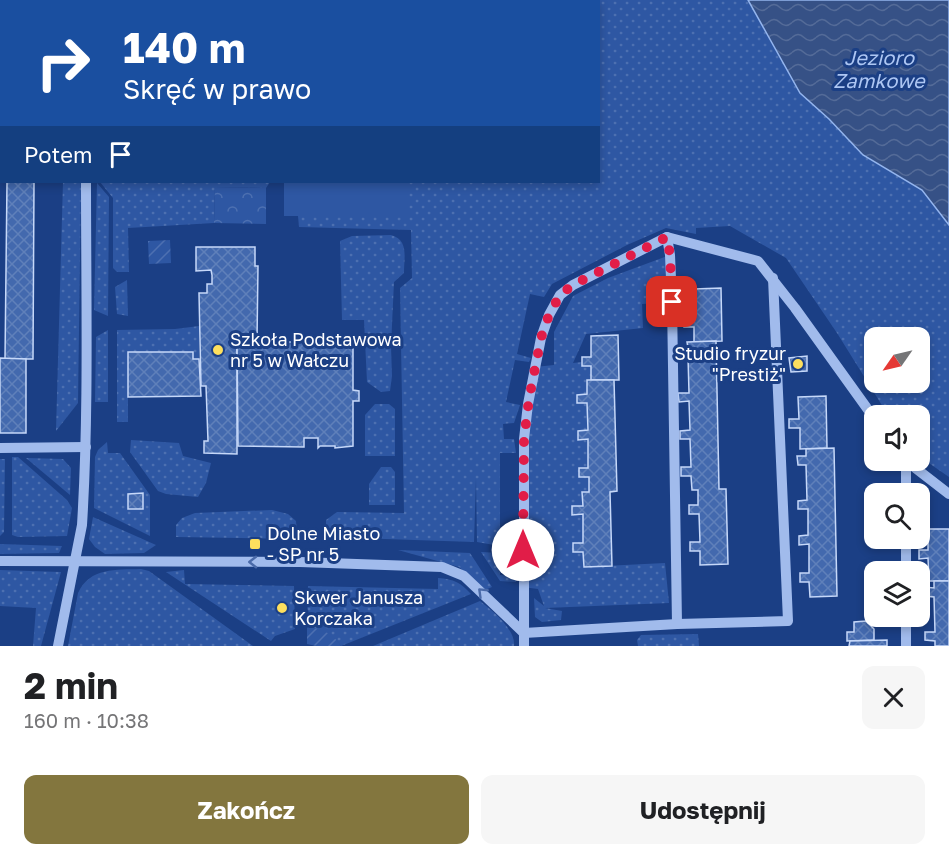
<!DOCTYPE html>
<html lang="pl">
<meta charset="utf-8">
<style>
:root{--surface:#fff;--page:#f6f6f6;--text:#202124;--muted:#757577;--accent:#83763e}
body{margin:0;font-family:"Golos Text",sans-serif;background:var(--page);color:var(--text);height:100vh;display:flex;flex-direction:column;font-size:22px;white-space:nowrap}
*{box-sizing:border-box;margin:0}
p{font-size:20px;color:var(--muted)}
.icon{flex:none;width:33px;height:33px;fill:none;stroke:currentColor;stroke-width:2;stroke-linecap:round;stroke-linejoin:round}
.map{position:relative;height:646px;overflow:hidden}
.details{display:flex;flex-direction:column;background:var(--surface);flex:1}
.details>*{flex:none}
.banner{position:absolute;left:0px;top:0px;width:600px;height:183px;box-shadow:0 3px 9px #0003;background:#1a4fa0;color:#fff;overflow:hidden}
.needle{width:39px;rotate:236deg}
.controls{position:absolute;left:864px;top:327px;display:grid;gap:12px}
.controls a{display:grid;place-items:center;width:66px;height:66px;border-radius:12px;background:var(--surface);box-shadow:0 3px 9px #0003;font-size:30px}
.pin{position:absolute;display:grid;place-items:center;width:51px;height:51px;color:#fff;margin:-26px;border-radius:12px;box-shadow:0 3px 9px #0006}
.me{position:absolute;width:66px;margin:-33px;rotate:0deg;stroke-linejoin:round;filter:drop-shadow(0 0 4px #0008)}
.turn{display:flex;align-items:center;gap:21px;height:126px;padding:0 24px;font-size:27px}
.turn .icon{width:78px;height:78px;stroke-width:2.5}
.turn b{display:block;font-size:42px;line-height:51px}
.then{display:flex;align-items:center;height:57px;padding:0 24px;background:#0003;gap:12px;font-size:22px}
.round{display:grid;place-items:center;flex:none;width:63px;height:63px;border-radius:12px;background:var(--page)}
.summary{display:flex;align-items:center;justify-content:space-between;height:102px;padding:0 24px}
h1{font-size:36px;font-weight:700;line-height:45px}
.action{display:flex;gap:12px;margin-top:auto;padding:12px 24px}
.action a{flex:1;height:69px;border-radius:12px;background:var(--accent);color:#fff;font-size:24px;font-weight:700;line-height:69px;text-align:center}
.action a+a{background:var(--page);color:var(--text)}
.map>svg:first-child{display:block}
.grass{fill:url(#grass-dots);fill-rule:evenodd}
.park{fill:url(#park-crowns)}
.garden{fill:url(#garden-furrows)}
.pitch{fill:#2e57a3}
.water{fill:url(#water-waves);stroke:#94b5ee;stroke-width:1.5}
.building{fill:url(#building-cross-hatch);stroke:#c6d8f9;stroke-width:1.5}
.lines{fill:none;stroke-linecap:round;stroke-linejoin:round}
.minor{stroke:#a1bbec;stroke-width:10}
.oneway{stroke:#4a6aa9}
.route{stroke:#e11d48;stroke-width:10;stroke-dasharray:0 18}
.poi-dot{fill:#fddf5e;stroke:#1b3f85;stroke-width:2}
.labels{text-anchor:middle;stroke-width:6;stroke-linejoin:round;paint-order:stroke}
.poi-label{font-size:18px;fill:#fff;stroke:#1b3f85;text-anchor:start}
.water-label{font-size:20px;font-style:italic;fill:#adc6f3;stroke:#1b3f85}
</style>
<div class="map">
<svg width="949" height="646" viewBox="0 0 949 646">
<defs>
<pattern id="grass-dots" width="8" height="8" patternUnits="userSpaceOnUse" patternTransform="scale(1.5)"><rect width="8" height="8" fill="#2e57a3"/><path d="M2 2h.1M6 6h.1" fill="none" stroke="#4d70b1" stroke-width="1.8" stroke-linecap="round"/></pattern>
<pattern id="park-crowns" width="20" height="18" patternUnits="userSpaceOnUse" patternTransform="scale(1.5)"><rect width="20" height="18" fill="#2e57a3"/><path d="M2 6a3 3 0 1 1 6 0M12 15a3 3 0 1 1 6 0" fill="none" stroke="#4d70b1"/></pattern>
<pattern id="garden-furrows" width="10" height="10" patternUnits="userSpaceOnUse" patternTransform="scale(1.5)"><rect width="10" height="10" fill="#2e57a3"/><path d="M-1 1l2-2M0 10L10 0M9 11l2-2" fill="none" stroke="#4d70b1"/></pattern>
<pattern id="water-waves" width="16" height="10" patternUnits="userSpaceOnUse" patternTransform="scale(1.5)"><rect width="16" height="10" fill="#365186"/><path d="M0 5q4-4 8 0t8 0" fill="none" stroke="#546b98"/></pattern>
<pattern id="building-cross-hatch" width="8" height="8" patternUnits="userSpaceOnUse" patternTransform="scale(1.5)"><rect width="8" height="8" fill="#4369ae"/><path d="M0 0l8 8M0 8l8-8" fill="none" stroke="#5f80ba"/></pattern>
</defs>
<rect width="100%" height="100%" fill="#1b3f85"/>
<!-- grass -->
<g class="grass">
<path d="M427 0H748L800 93 829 119 863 155 922 190 949 225V477L920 457V416L888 415 837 333 786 258 730 226 696 228V234L666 228 627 245 552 284 544 297 530 294 517 354 531 358 529 362 515 360 506 402 520 405 514 423 503 424 504 439H514L516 453H500V546L477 542 476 478 474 542 326 537V520L337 512 404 513 400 288 412 278 411 230 299 227 298 216H408V182H598V2ZM874 338H920V382H874Z"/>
<polygon points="63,182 81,182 78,403 56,431"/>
<polygon points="100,182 270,182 266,188 215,187 214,223 128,228 129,272 117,272 113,268 113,198"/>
<polygon points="97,183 109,197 108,316 94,310"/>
<path d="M391 235C409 240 404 257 404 273L394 282 391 346 392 376 390 391 381 392 367 382 364 320H342L340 241 352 236Z"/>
<polygon points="670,255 672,302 642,304 643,328 586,334 573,363 582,362 582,366 591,366 591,380 587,380 587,394 577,395 577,403 587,403 588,430 578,431 578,440 588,439 588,468 579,468 579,476 589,477 589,492 582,492 583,506 572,506 572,514 583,514 583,543 573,543 583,552 584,567 665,563 669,603 545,608 562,611 561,620 542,622 535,617 534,598 544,606 538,589 523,587 524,439 535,367 554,365 554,332 573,296 608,278"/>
<polygon points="127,280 128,316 117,314 115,287"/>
<polygon points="199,326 199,359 193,359 193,352 128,352 128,422 117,422 117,330 175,329"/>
<polygon points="108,330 108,402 95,402 96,337"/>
<polygon points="375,404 389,404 395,409 395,456 365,456 365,415"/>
<polygon points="131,440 179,443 183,456 211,463 206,483 198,497 166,494 158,491 130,452"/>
<polygon points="107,442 108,453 120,453 150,495 150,536 94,508 95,457 98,450"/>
<polygon points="12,457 18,457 67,500 72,508 67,536 18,537 12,535"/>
<polygon points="26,458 63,459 71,468 70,495"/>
<polygon points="0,459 5,459 4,532 0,536"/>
<polygon points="381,467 391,467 395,472 395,505 369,505 369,484"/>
<polygon points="272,510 288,514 296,521 297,539 176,537 176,525 182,518 195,513"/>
<polygon points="93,517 156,545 144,553 105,554 95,547 89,539"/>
<polygon points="0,544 62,546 59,553 0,554"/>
<polygon points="398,550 470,553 492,587 485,590 459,567"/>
<polygon points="481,552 500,553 500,575 516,576 516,582 500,581"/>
<path d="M141 569 149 571 253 646H68L78 593C90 567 116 570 141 569Z"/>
<polygon points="0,570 61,572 41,646 33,646 36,608 0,606"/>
<polygon points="184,570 185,584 294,586 295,629 275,636 271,641 166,572"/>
<path d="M438 578C454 579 461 583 471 594L341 646C335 636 319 628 307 629L308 586 438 589Z"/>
<path d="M480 601C492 610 516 630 514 646H373Z"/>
<polygon points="698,634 699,646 638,646 637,640 641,635"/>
</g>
<!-- park -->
<polygon class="park" points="215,187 266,188 266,224 214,223"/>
<!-- garden -->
<g class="garden">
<polygon points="170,240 171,263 149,264 148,241"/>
<path d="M315 628C326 631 335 636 341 646H316L307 644V629Z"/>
</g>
<!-- pitch -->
<g class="pitch">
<polygon points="136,0 419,0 136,2"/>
<rect x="284" y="182" width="124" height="34"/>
</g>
<!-- water -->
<polygon class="water" points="748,0 949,0 949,225 922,190 863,155 829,119 800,93"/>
<!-- building -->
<g class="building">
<polygon points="7,182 34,182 33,359 5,359"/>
<polygon points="196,247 255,247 255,266 258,266 257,341 237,342 237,454 204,453 204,441 208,441 206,386 201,386 199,293 207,293 207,284 212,284 212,275 211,270 196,271"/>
<polygon points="721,288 722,341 694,342 694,327 684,327 683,311 694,310 694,289"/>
<polygon points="618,335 619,380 591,380 591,366 582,366 582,357 591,357 591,336"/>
<polygon points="277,336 287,337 288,342 353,342 353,390 359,391 359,401 353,401 353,446 335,448 335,446 320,446 318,448 318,438 304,438 304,447 238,446 237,342 277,342"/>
<polygon points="716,341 719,489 726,489 728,564 700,565 700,551 690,551 690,542 700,542 699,514 689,514 689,505 698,505 698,490 692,490 691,476 681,476 681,467 691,467 690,439 680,439 680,431 690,430 689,401 679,402 678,393 689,393 688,357 678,357 677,348 688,348 687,342"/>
<polygon points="128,352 193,352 193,359 199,359 201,396 128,397"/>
<polygon points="807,356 807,371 791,372 789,358"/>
<polygon points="0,358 26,359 26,433 0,433"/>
<polygon points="587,380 614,380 617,491 610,492 612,566 584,567 583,552 573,552 573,543 583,543 583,514 572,515 572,506 583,506 582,492 589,492 589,477 579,477 579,468 588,468 588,439 578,440 578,431 588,430 587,403 577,403 577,395 587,394"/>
<polygon points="826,396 827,448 800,449 800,428 789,428 789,419 799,419 798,397"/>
<polygon points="834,448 837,596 810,597 809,582 800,582 800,573 809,573 809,544 799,545 799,536 808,535 808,509 798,509 798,501 807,500 806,465 798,465 797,456 806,456 806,449"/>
<polygon points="143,493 143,509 128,509 128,494"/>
<polygon points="928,529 949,529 949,581 929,581 928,558 919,559 919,550 928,550"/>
<polygon points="934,581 949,581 949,646 935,646 935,641 925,640 925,632 935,632 934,597 924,596 924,587 934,588"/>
<polygon points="866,621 874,629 874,640 847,641 847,632 854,632 854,622"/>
<polygon points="887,640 887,646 849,646 850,641"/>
</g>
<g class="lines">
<!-- minor -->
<g class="minor">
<polyline points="0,1 79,0"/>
<polyline points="88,2 88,0"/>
<polyline points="0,124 2,124"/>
<polyline points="667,237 670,255 672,302 677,624"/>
<polyline points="0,448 86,447"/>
<polyline points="905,460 949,494"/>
<polyline points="906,494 906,462"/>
<polyline points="0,561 300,562 442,567 464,576 524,633 677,624 788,621 773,278"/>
<polyline points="906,572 906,538"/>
<polyline points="906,616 906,646"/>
<path d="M58 646 82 525C89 411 86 296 86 182"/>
<polyline points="524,646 524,439 528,404 541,338 549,315 560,295 573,285 667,237 758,261 795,308 874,418"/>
</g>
</g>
<!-- one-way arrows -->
<defs><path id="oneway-chevron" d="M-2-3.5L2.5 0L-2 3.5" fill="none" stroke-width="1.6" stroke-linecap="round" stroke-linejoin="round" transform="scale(1.5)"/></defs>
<g class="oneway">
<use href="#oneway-chevron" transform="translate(253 562) rotate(-180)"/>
<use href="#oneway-chevron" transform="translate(482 592) rotate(-136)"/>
</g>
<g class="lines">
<!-- route -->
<polyline class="route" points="523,550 524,439 529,399 541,338 549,315 560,295 573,285 667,237 670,255 672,302"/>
</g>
<!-- markers -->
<g class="poi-dot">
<circle cx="218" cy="350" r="6"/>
<circle cx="798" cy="364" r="6"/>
<rect x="249" y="538" width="12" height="12" rx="3"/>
<circle cx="282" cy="608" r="6"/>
</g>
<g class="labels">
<!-- poi labels -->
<g class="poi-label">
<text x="230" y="346">Szkoła Podstawowa<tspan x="230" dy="21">nr 5 w Wałczu</tspan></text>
<text x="786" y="360" text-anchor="end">Studio fryzur<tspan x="786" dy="21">"Prestiż"</tspan></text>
<text x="267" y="540">Dolne Miasto<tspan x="267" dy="21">- SP nr 5</tspan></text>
<text x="294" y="604">Skwer Janusza<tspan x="294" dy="21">Korczaka</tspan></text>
</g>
<!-- water labels -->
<g class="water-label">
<text x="879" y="65">Jezioro<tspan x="879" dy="23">Zamkowe</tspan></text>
</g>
</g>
</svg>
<div class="controls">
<a><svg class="needle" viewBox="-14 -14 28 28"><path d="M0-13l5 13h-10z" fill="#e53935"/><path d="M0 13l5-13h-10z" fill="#757577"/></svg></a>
<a><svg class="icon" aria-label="sound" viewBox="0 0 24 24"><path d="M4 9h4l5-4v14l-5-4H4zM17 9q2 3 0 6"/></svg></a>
<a><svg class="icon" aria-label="search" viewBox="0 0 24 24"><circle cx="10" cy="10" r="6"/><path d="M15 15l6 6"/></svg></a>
<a><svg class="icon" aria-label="layers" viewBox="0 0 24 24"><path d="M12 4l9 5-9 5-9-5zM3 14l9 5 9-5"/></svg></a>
</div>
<div class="pin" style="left:672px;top:302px;background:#d93025"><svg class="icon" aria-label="arrive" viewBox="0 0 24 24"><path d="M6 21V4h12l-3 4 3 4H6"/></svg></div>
<svg class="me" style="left:523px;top:550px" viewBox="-20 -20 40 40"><circle r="19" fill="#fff"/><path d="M0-13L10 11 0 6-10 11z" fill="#e11d48"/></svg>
<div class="banner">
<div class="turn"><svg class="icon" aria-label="right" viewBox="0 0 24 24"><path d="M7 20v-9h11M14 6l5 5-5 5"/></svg><div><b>140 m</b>Skręć w prawo</div></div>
<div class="then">Potem<svg class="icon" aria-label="arrive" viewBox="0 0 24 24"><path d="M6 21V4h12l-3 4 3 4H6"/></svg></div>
</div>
</div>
<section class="details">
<div class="summary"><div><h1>2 min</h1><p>160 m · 10:38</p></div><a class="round"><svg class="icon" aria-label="close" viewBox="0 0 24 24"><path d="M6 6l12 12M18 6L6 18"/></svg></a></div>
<div class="action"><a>Zakończ</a><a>Udostępnij</a></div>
</section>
